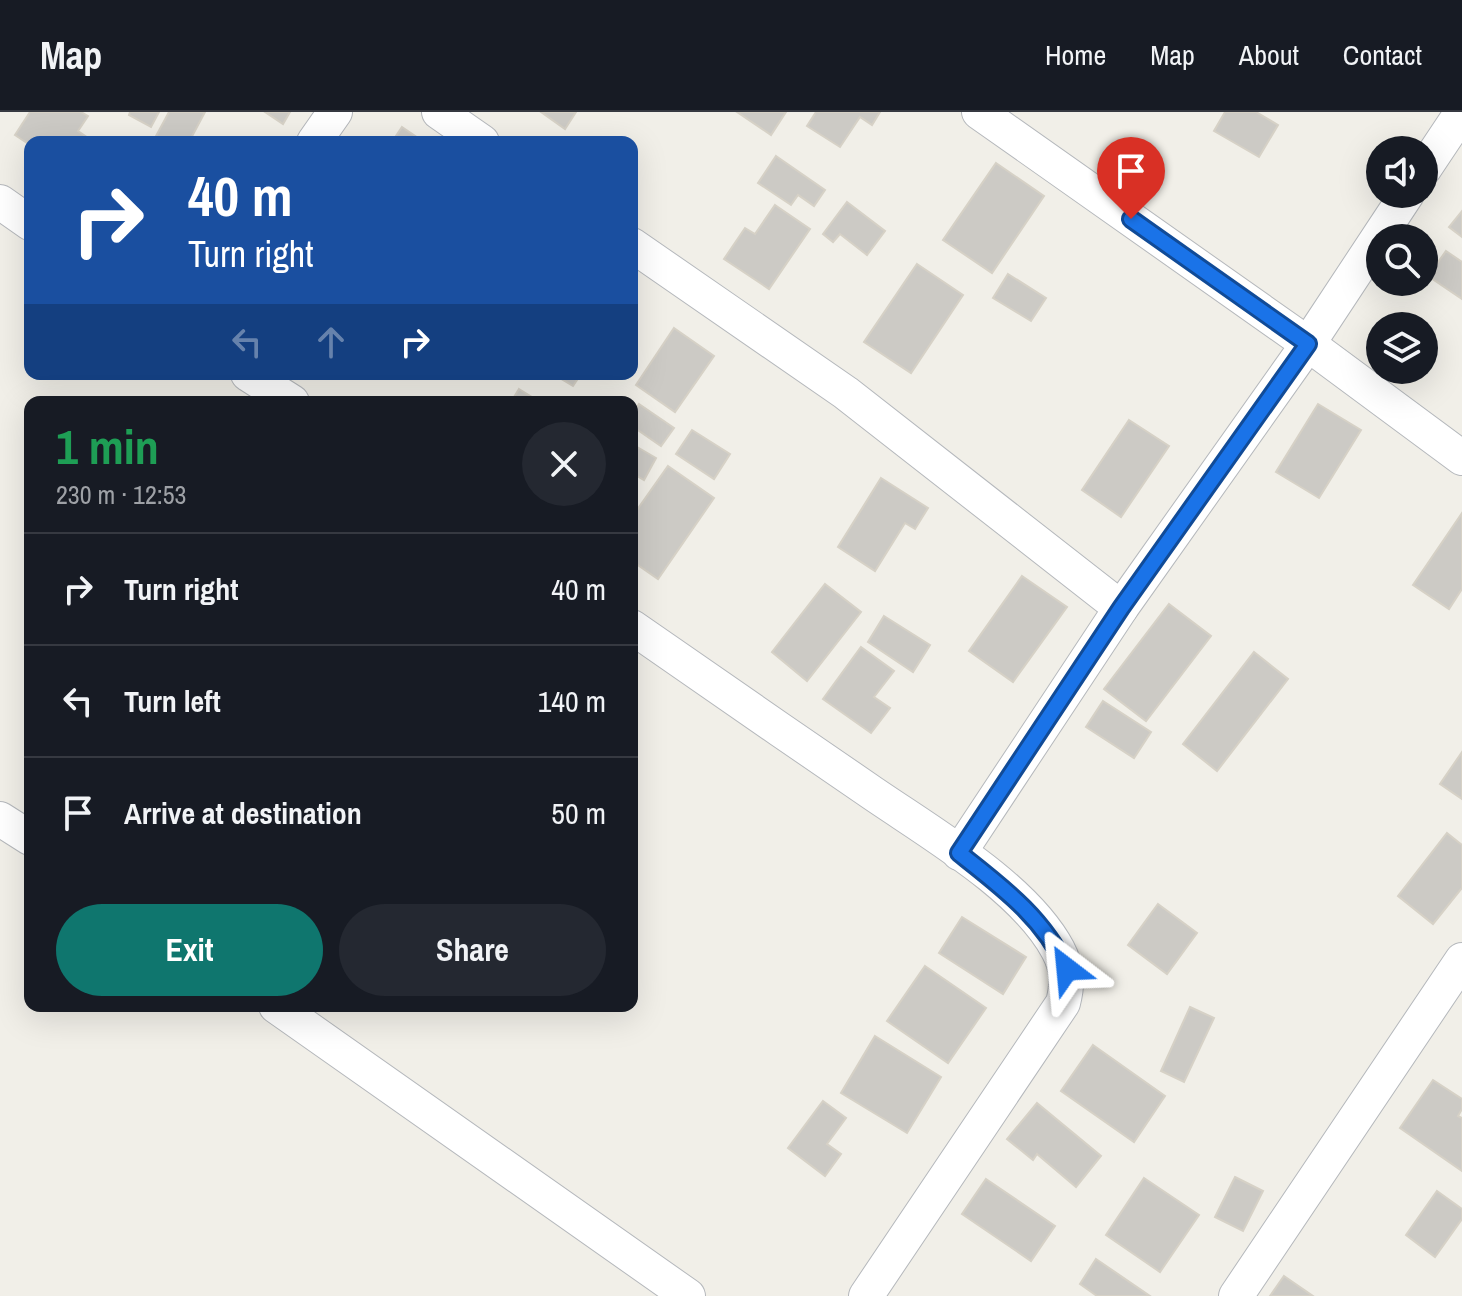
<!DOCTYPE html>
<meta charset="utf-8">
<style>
:root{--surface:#171b24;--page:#242831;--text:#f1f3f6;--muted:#9ea1a6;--line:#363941;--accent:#0f766e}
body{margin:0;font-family:"Archivo Narrow",sans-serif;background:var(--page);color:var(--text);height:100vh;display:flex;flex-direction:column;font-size:30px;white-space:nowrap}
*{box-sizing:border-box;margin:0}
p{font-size:26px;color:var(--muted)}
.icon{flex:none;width:44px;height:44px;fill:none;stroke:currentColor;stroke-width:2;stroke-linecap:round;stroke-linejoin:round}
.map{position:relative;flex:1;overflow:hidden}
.side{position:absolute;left:24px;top:284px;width:614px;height:616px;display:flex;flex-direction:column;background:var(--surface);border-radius:16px;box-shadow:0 8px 32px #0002}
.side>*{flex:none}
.banner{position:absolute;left:24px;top:24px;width:614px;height:244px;border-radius:16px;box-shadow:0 8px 32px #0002;background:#1a4fa0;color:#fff;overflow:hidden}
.controls{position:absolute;left:1366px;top:24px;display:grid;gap:16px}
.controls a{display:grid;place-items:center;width:72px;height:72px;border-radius:50%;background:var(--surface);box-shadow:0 8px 32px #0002;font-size:40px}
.pin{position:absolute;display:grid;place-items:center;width:68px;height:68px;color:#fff;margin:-82px -34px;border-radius:50% 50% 50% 0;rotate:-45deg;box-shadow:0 0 8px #0007}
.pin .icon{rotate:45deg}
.me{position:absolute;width:88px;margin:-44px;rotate:331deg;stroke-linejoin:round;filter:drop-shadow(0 0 6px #0008)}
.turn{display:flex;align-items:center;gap:28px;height:168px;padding:0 32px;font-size:36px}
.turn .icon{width:104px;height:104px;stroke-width:2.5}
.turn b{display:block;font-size:56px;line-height:68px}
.lanes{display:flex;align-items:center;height:76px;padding:0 32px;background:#0003;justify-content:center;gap:40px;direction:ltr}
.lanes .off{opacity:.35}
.round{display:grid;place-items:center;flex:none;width:84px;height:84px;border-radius:42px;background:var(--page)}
.headline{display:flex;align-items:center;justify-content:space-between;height:136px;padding:0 32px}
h1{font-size:48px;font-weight:700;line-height:60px;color:#1e9e55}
.cta{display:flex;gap:16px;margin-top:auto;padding:16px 32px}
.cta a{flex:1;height:92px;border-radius:48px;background:var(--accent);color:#fff;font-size:32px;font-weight:700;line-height:92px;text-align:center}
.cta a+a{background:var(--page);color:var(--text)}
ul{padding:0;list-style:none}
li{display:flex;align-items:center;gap:24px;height:112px;padding:0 32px;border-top:2px solid var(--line)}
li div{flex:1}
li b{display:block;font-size:30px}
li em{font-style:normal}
header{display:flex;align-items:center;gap:48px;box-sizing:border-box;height:112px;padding:0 40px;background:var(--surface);border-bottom:2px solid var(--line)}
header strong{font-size:38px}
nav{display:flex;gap:44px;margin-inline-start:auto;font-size:28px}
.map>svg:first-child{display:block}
.building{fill:#cccac5;stroke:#d6d1c6;stroke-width:2}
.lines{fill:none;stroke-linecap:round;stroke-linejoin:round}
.street-casing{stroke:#b5b8bc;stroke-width:36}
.street{stroke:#fff;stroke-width:34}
.route-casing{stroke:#114b97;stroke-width:20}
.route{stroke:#1a73e8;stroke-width:14}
</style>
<header>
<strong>Map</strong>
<nav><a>Home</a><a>Map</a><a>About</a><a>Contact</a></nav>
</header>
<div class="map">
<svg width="1462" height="1184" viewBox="0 0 1462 1184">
<rect width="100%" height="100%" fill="#f1efe8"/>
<!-- building -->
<g class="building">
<polygon points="30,0 81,0 88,4 78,19 94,30 30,30 30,33 15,23"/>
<polygon points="130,0 159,0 151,15 129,3"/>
<polygon points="169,0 205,0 189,30 168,30 156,24"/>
<polygon points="265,0 290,0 283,12"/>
<polygon points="541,0 576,0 565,17"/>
<polygon points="737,0 786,0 771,23"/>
<polygon points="816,0 880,0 872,13 860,5 840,35 807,14"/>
<polygon points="1225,0 1256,0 1278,13 1259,45 1214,19"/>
<polygon points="402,15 424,30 392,30"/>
<polygon points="776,44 825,78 814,94 798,83 791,93 758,71"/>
<polygon points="996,51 1044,84 992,161 943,128"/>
<polygon points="847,90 885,119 867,143 840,122 833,130 823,122"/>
<polygon points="775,93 810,117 769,177 724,147 745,116 755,122"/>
<polygon points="1462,99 1462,125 1449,115"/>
<polygon points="1446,139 1462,150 1462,187 1428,164"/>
<polygon points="917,152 963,183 911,261 864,230"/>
<polygon points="1008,162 1046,186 1031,209 993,186"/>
<polygon points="674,216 714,244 675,300 636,273"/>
<polygon points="553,262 581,262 573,274"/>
<polygon points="519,277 540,290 511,290"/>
<polygon points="639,292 674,316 661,334 632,314 632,302"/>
<polygon points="1318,292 1361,318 1319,386 1276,360"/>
<polygon points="1129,308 1169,334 1121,405 1082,378"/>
<polygon points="692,318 730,342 714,367 676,342"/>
<polygon points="632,332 656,346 644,368 632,361"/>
<polygon points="668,354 714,386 658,467 632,449 632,405"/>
<polygon points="881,366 928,396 915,417 905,411 875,459 838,435"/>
<polygon points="1462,401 1462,477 1449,497 1413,473"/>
<polygon points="1022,464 1067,495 1013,570 969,539"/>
<polygon points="825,472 861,500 807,569 772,540"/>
<polygon points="1169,492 1211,524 1146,609 1104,577"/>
<polygon points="884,504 930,533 913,560 868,530"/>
<polygon points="861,535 894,559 874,585 890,596 871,621 823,587"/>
<polygon points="1254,540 1288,567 1217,659 1183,632"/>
<polygon points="1103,589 1151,620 1134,646 1086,615"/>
<polygon points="1462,640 1462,687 1440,672"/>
<polygon points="1447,721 1462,733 1462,776 1433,812 1398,784"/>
<polygon points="1158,792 1197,821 1167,862 1128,833"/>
<polygon points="962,805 1026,845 1003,882 939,841"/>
<polygon points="925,854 986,896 948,951 887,909"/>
<polygon points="1190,895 1214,906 1184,970 1161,959"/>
<polygon points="875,924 941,965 907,1021 841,981"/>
<polygon points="1093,933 1165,984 1134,1030 1061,979"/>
<polygon points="1433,968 1462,987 1462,997 1458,1004 1462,1006 1462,1059 1400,1016"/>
<polygon points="823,989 846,1006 827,1032 841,1042 825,1064 788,1036"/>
<polygon points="1037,991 1101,1044 1076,1075 1037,1042 1033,1048 1007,1027"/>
<polygon points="1235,1065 1263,1079 1243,1119 1215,1105"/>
<polygon points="1144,1066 1199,1103 1160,1160 1106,1123"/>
<polygon points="986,1067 1055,1114 1031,1149 962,1102"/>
<polygon points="1437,1079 1462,1097 1462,1107 1435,1145 1406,1123"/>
<polygon points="1096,1147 1150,1184 1097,1184 1080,1172"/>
<polygon points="1284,1164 1313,1184 1270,1184"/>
</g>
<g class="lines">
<!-- street casing -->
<g class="street-casing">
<g id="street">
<polyline points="439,0 482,30"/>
<polyline points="979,0 1308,232 1462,346"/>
<polyline points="314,30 335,0"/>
<polyline points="1424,57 1462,0"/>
<polyline points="0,90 30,111"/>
<polyline points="632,133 846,281 1121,496"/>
<polyline points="248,262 292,290"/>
<path d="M632 515C711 570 789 624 868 678 927 719 1024 774 1058 838 1068 857 1068 871 1063 891L866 1184"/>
<polyline points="0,707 30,726"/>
<polyline points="959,741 1121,496 1308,232 1407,82"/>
<polyline points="276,894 688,1184"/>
<polyline points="1236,1184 1462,848"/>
</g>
</g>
<!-- street -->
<use href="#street" class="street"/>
</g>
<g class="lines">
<!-- route casing -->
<g class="route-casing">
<path id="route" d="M1067 857C1044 806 1002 775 959 741L1121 496 1308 232 1131 107"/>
</g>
<!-- route -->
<use href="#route" class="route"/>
</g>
</svg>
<div class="controls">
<a><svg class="icon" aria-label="sound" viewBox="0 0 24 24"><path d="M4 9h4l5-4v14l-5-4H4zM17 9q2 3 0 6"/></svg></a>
<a><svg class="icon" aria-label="search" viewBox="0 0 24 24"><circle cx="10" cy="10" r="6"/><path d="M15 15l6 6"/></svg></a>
<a><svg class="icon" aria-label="layers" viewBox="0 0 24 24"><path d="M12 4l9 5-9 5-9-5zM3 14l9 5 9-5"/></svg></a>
</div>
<div class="pin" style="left:1131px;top:107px;background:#d93025"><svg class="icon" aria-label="arrive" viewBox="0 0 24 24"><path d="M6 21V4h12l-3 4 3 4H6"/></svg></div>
<svg class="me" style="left:1067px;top:857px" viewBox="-20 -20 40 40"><path d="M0-17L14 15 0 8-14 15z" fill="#1a73e8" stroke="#fff" stroke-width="4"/></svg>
<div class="banner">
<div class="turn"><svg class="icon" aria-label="right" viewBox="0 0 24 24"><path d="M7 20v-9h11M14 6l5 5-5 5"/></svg><div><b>40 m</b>Turn right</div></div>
<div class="lanes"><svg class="icon off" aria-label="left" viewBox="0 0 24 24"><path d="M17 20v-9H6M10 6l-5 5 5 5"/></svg><svg class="icon off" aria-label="ahead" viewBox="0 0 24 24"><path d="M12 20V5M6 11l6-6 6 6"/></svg><svg class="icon" aria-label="right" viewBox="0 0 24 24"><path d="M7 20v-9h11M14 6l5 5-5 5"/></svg></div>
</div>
<section class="side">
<div class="headline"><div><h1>1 min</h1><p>230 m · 12:53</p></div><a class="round"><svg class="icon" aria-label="close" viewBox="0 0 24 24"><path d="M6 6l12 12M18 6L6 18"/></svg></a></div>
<ul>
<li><svg class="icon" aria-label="right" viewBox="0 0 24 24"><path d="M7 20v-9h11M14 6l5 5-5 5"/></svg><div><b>Turn right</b></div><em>40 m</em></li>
<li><svg class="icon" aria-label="left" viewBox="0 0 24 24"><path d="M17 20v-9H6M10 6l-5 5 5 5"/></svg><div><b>Turn left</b></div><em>140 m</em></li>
<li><svg class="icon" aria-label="arrive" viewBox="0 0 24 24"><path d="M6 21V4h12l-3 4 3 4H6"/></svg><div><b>Arrive at destination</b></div><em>50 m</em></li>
</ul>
<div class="cta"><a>Exit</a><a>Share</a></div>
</section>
</div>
